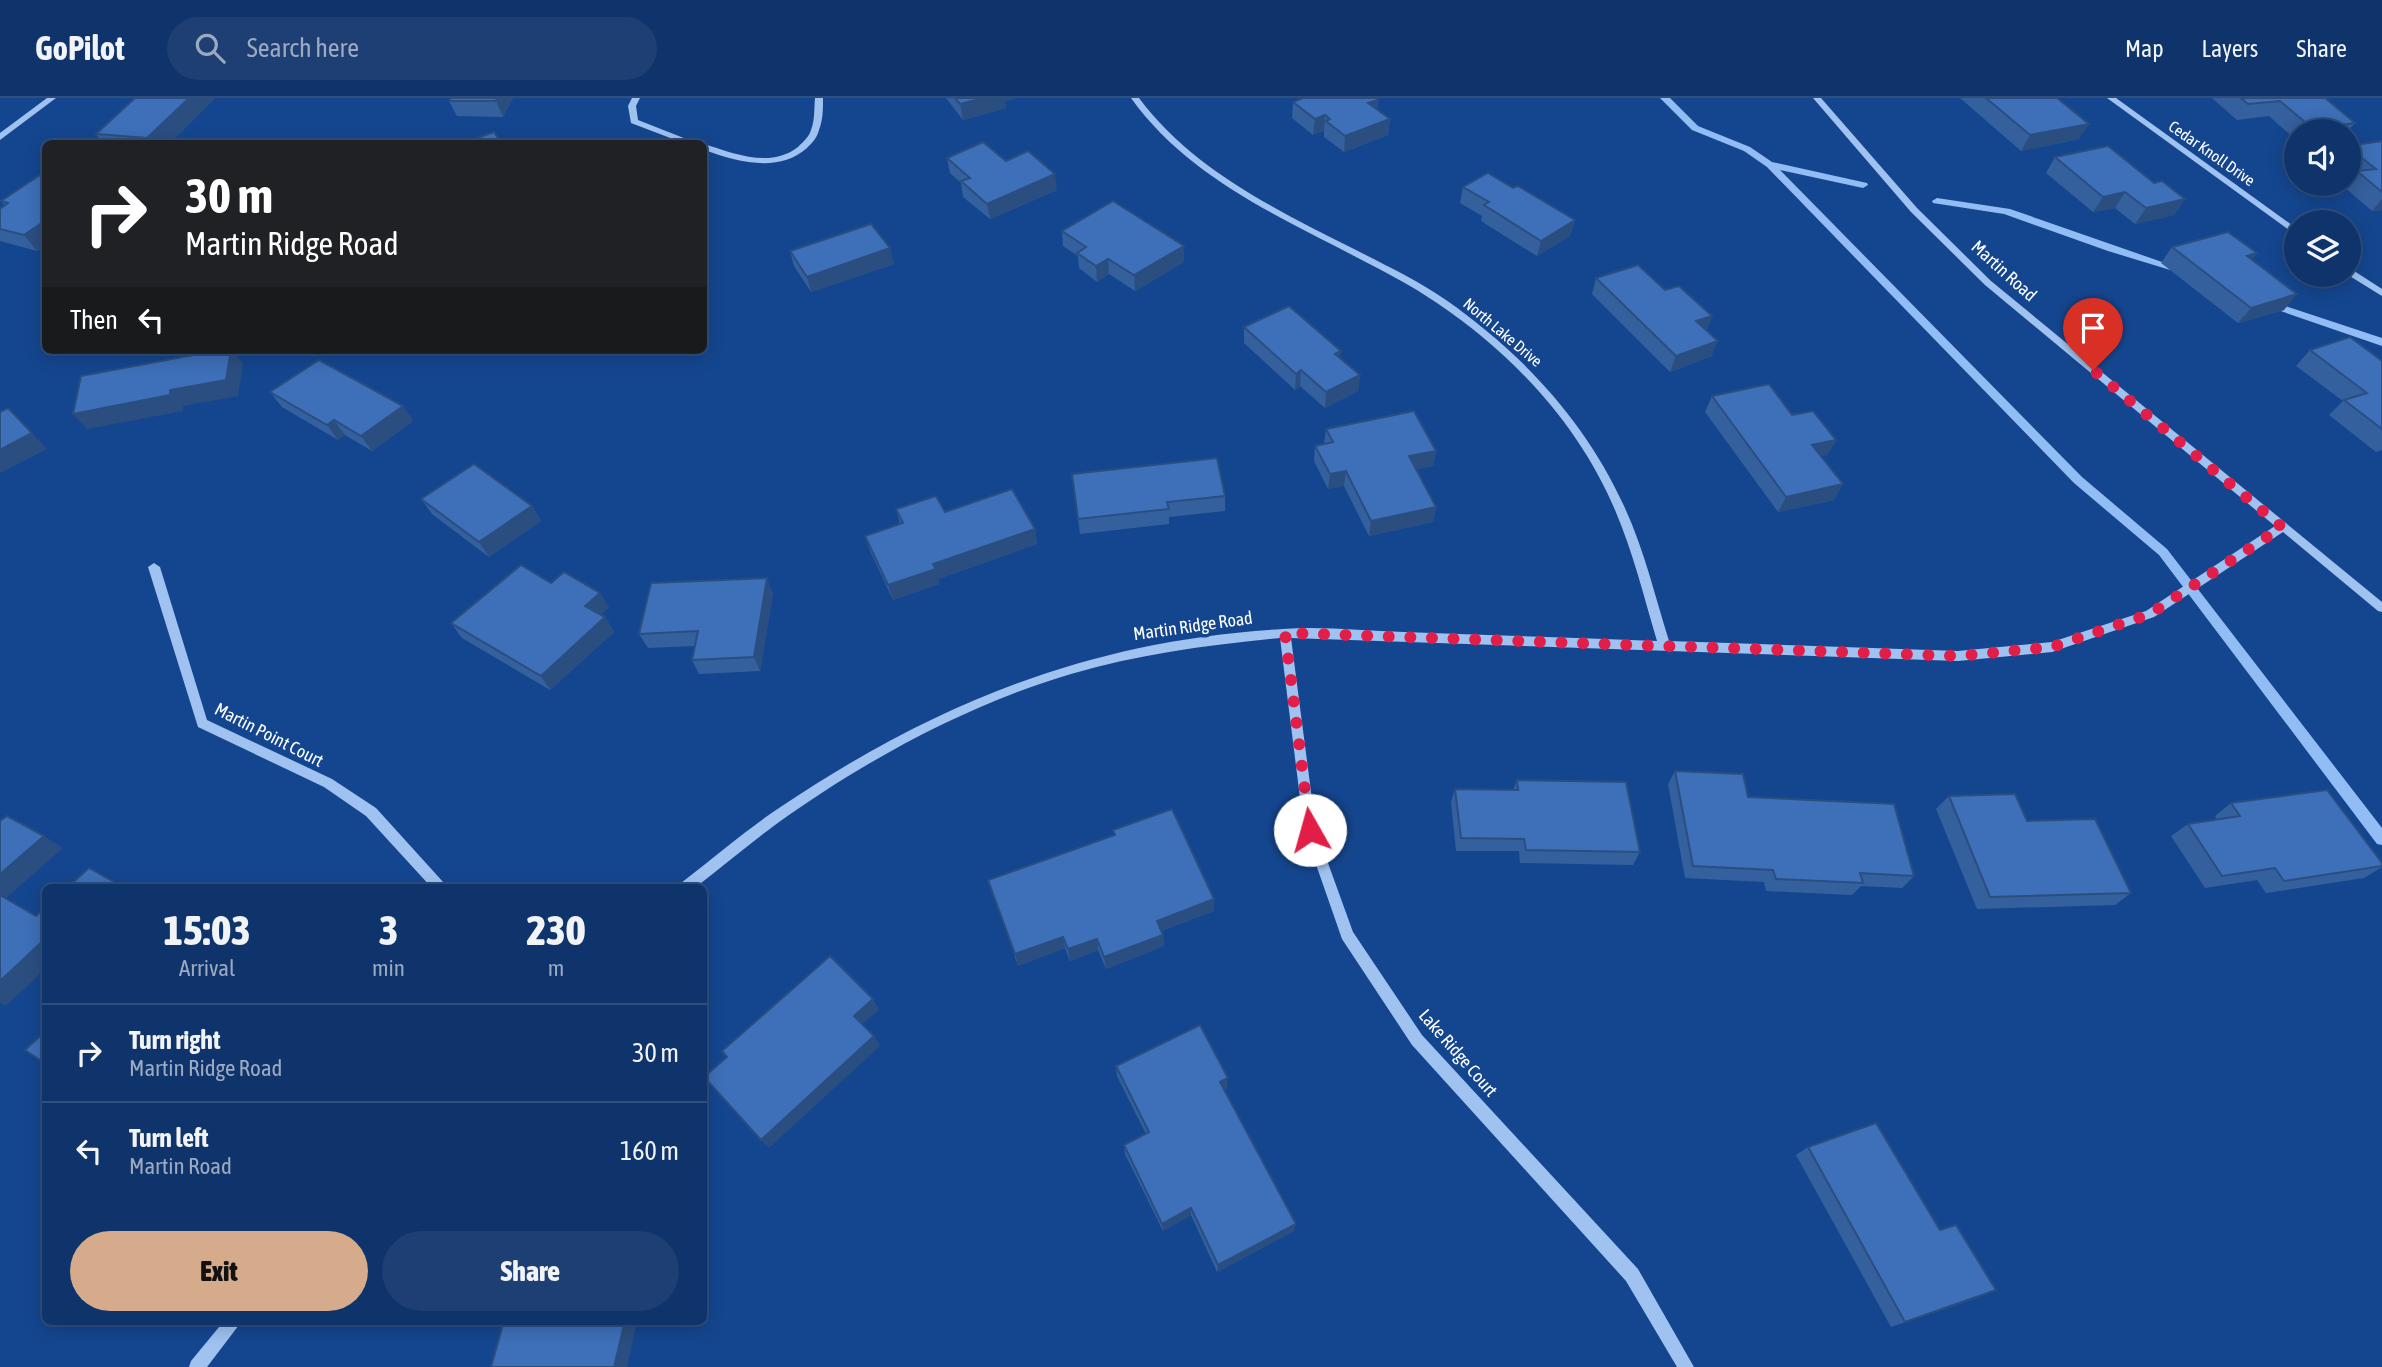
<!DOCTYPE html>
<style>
:root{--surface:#0f346b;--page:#1d3f73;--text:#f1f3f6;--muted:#9baac1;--line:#2f4f7e;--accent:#d6ab8b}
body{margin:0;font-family:"Asap Condensed",sans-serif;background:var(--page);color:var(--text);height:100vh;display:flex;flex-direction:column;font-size:26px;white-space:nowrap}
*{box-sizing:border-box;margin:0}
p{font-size:23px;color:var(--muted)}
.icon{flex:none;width:38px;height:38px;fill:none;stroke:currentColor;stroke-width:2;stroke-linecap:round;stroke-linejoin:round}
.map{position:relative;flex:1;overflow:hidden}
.drawer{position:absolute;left:42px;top:786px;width:665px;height:441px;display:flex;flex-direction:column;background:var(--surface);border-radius:10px;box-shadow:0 4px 18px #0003,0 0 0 2px var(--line)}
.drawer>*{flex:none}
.top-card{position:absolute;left:42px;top:42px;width:665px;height:214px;border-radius:10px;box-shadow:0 4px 18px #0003,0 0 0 2px var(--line);background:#202124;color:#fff;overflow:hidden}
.fabs{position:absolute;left:2284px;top:21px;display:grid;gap:14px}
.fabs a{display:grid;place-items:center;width:77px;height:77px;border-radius:50%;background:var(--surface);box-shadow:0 4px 18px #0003,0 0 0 2px var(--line);font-size:35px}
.pin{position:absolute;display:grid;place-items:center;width:60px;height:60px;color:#fff;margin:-72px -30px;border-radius:50% 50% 50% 0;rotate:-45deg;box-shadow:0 0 7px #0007}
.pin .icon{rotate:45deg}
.me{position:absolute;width:77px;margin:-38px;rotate:353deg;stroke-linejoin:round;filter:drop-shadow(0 0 5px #0008)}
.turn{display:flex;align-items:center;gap:24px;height:147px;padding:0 28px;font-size:32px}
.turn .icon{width:91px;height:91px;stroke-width:2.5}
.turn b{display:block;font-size:49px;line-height:60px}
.then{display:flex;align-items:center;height:66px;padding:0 28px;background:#0003;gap:14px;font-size:26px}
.eta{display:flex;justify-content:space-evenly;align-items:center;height:119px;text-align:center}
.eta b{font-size:42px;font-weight:800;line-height:49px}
.action{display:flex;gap:14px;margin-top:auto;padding:14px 28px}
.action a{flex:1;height:80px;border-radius:42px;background:var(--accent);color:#111;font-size:28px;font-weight:800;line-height:80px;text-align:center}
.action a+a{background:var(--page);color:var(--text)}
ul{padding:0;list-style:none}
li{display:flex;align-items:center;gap:21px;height:98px;padding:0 28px;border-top:2px solid var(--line)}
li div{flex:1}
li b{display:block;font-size:26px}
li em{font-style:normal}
header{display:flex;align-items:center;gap:42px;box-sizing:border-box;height:98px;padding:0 35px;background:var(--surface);border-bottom:2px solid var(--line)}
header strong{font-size:33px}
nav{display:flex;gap:38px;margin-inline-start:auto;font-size:24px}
.search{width:490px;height:63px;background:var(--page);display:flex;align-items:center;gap:18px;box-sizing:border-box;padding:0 24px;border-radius:38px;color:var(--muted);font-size:26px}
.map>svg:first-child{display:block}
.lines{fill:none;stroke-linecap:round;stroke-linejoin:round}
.stream{fill:#91bcf4;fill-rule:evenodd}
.minor{fill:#9fc2f1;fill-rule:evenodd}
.wall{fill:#34609e}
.shaded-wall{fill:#2b4e81}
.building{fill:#3d70b8;stroke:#2b4e81;stroke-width:2}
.route{stroke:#e11d48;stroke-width:12;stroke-dasharray:0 21.6}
.labels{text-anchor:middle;stroke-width:7;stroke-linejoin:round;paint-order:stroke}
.far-street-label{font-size:16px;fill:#fff;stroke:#14468f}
.street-label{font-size:18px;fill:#fff;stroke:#14468f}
</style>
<header>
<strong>GoPilot</strong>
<div class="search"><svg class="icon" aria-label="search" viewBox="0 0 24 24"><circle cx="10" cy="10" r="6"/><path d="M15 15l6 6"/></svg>Search here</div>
<nav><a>Map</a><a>Layers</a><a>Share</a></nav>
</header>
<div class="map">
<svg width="2382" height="1269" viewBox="0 0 2382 1269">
<rect width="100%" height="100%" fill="#14468f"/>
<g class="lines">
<!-- stream -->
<g class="stream">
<polygon points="1660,0 1670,0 1698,28 1750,49 1772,64 1867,85 1868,87 1863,90 1780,72 2082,379 2167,451 2382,730 2382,747 2377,746 2159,457 2074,385 1767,69 1744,53 1692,32"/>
<polygon points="1937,100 2010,111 2185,172 2180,175 2108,153 2004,116 1933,105 1932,103"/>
<polygon points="2267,202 2382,240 2382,248 2263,207 2263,203"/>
</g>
<!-- minor -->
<g class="minor">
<polygon points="47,0 56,0 0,42 0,35"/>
<polygon points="632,0 640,0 636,8 638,22 699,46 686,46 631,25 628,8"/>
<path d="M815 0H823C823 11 823 22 819 32 817 40 812 45 807 50 778 76 736 63 704 52V46C733 55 770 71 798 49 803 44 809 39 811 32 815 22 814 11 815 0Z"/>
<path d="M1131 0H1139C1193 72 1275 111 1354 151 1385 167 1417 182 1446 202 1522 255 1586 324 1624 408 1644 451 1655 498 1669 543L1958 553 2052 544 2146 513 2275 428 1985 187 1911 114 1813 0H1821L1917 110 1991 183 2382 504V514L2378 513 2283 434 2154 519 2052 554 1958 563 1291 540 1316 732 1353 834 1422 937 1638 1171 1694 1269H1677L1626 1183 1412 947 1342 841 1304 732 1280 540C1209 547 1139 556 1071 576 968 606 862 664 775 727 748 747 722 769 696 789H679L681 785C715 759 747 731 782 708 939 603 1093 542 1283 531 1323 528 1364 533 1404 534 1489 537 1573 540 1657 543 1644 499 1633 454 1615 412 1579 327 1513 256 1437 205 1405 183 1369 166 1335 148 1259 109 1182 71 1131 0Z"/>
<polygon points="2107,0 2116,0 2296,130 2296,137"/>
<polygon points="2348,169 2382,191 2382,198 2348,177"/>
<polygon points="154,465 160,469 207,622 332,681 376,710 444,785 446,789 431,789 366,718 324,689 198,629 148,469"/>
<polygon points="224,1223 242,1223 207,1269 189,1269 191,1263"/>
</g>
</g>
<!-- wall -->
<g class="wall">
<polygon points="215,0 169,46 103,46 96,36"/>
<polygon points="513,0 503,19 457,18 449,3"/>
<polygon points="946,0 1016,0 1005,3 1006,10 963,22"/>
<polygon points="1960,0 2057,0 2079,41 2021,53"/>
<polygon points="2212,0 2325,0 2355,25 2348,33 2296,33 2296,42 2269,18 2237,22"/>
<polygon points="1378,2 1377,11 1390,21 1388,37 1344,54 1324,39 1324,33 1313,37 1292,20 1293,4"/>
<polygon points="2382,43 2382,112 2372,113 2344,89 2348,86 2348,84 2353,79 2348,75 2348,48"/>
<polygon points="2055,59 2154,85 2185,101 2174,117 2135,126 2115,110 2093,114 2046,75"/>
<polygon points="947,60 1006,63 1057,92 990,121 963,99 961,85 950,75"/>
<polygon points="46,73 46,147 37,153 0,143 0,111 5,108 1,103"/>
<polygon points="1463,89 1513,90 1575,122 1570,138 1537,158 1481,123 1482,118 1460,105"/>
<polygon points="1062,133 1184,164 1135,193 1109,176 1097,184 1079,170 1078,158 1063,148"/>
<polygon points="2172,149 2252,162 2284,212 2238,225 2161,165"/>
<polygon points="790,153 894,166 811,194 794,168"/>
<polygon points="1596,180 1665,192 1712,218 1706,232 1712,258 1670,274 1592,196"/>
<polygon points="1244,229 1340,261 1360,277 1358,293 1325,310 1300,288 1295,292 1244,245"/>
<polygon points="2310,252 2382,263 2382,352 2376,354 2329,317 2343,303 2296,268"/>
<polygon points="270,294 403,308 413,323 372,353 345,337 338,342 282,309"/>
<polygon points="1712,298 1792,317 1836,342 1827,357 1821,358 1834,402 1778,414 1705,314"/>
<polygon points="1326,331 1436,353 1433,368 1416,371 1436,409 1433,424 1369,438 1344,388 1328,391 1314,363 1315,348 1324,346"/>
<polygon points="1072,376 1225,398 1225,413 1169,419 1169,426 1080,436"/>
<polygon points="421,401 532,408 541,423 489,459 432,416"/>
<polygon points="896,411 945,414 1035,431 1037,446 938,481 939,486 893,502 870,453 865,438 900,426"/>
<polygon points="551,485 609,509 600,517 605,519 614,534 550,592 462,540 451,525"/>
<polygon points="773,495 760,573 699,576 692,562 695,548 648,550 639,536"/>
<polygon points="1675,673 1748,699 1914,778 1902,790 1861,788 1852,797 1766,793 1764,784 1685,780 1668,686"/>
<polygon points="1517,682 1640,754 1633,767 1520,765 1519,753 1456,753 1451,704 1455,691 1513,692"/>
<polygon points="1949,698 2027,723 2131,795 2115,807 1977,811 1936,711"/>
<polygon points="2231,705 2382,765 2382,769 2364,780 2266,795 2257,782 2205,790 2171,738 2188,726 2217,721 2215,718"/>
<polygon points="1113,732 1214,813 1161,833 1163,837 1164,848 1106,871 1098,852 1070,863 1065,850 1018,868 988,782 1114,737"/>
<polygon points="1116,968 1227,990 1224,992 1294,1133 1217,1174 1191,1117 1163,1133 1125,1056 1124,1047 1146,1036 1117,978"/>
<polygon points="1808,1049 1940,1132 1980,1199 1891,1229 1796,1057"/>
</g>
<!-- shaded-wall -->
<g class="shaded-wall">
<polygon points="189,0 215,0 169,46 151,46 147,40"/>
<polygon points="497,0 513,0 503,19 496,3"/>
<polygon points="983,0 1016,0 1005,3 1006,10 963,22 960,6"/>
<polygon points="1378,2 1376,17 1368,5"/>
<polygon points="1325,17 1324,33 1313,37 1315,21"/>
<polygon points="1390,21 1388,37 1344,54 1345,38"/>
<polygon points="2089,26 2079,41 2021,53 2030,37"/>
<polygon points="1055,76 1057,92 990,121 987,106"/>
<polygon points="2125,94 2115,110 2093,114 2103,99"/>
<polygon points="2185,101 2174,117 2135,126 2146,110"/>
<polygon points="2382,101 2382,112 2372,113"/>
<polygon points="46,122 46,147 37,153 24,137"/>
<polygon points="1575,122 1570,138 1537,158 1541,143"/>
<polygon points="1184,148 1184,164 1135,193 1134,177"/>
<polygon points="890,150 894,166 811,194 807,179"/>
<polygon points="2257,155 2245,171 2247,158"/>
<polygon points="1108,161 1109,176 1097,184 1096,168"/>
<polygon points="2297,196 2284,212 2238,225 2251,210"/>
<polygon points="1712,218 1706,233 1696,223"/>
<polygon points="1718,243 1712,258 1670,274 1676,258"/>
<polygon points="231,252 233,252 243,266 238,298 183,308 183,313 87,331 73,316 170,292"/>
<polygon points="1341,253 1340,269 1335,256"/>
<polygon points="1301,272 1300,288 1295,292 1296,276"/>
<polygon points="1360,277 1358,293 1325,310 1326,294"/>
<polygon points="403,308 413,323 372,353 361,338"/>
<polygon points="334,322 345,337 338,342 327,327"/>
<polygon points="23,326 47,351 0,375 0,352"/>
<polygon points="1836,342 1827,357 1804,362 1812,347"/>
<polygon points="1436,353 1433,368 1406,373 1409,358"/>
<polygon points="1346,373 1344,388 1328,391 1330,376"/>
<polygon points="1843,386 1834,402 1778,414 1786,399"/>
<polygon points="532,408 541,423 489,459 479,444"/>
<polygon points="1436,409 1433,424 1369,438 1371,423"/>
<polygon points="1035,431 1037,446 938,481 939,486 893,502 888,487 933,466"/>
<polygon points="767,480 773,495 760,573 754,559"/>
<polygon points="600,495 609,509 594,522 585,508"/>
<polygon points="605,519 614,534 550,592 541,578"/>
<polygon points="44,738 63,750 6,800 0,797 0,776"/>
<polygon points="1214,801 1214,813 1157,834 1157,823"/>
<polygon points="1163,837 1164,848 1106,871 1104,859"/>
<polygon points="1063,839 1065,850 1018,868 1015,856"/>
<polygon points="46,840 46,870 6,908 0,905 0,883"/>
<polygon points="1097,841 1098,852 1070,863 1068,851"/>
<polygon points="873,901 879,912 860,928 854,918"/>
<polygon points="874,938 880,948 769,1050 761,1042"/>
<polygon points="1228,980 1227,990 1219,994 1220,984"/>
<polygon points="1191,1110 1191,1117 1163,1133 1162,1126"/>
<polygon points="1296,1126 1294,1133 1217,1174 1218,1167"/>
<polygon points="1996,1192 1980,1199 1891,1229 1905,1224"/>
<polygon points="625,1223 637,1223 627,1269 614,1269"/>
</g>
<!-- building -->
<g class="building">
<polygon points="135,0 189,0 147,40 96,36"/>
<polygon points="451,0 497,0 496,3 449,3"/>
<polygon points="955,0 983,0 960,6"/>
<polygon points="1303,0 1376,0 1378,2 1368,5 1390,21 1345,38 1326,23 1330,21 1325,17 1315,21 1293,4"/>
<polygon points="1986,0 2057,0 2089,26 2030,37"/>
<polygon points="2241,0 2325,0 2355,25 2312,30 2280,3 2248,6"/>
<polygon points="494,34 502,46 461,46"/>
<polygon points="2382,43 2382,94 2357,73 2376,71 2348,49 2348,48"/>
<polygon points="983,44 1006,63 1028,53 1055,76 987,106 961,83 970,80 947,60"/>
<polygon points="2108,48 2154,85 2162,83 2185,101 2146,110 2125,94 2103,99 2055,59"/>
<polygon points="46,73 46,122 24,137 0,131 0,111 8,105 1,103"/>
<polygon points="1488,75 1513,90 1518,88 1575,122 1541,143 1484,107 1489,104 1463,89"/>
<polygon points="1113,103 1184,148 1134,177 1108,161 1096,168 1077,155 1086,149 1062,133"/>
<polygon points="871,126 890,150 807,179 790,153"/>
<polygon points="2228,134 2257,155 2247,158 2297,196 2251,210 2172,149"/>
<polygon points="1638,167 1665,192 1679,188 1712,218 1696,223 1718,243 1676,258 1596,180"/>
<polygon points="1289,208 1341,253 1335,256 1360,277 1326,294 1301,272 1296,276 1244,229"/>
<polygon points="2350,239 2382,263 2382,331 2344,302 2367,295 2310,252"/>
<polygon points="220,252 231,252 226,282 170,292 170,297 73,316 81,278"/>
<polygon points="319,262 403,308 361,338 334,322 327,327 270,294"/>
<polygon points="1769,286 1792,317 1813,313 1836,342 1812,347 1843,386 1786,399 1712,298"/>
<polygon points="8,310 32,335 0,352 0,314"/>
<polygon points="1414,313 1436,353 1409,358 1436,409 1371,423 1346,373 1330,376 1315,348 1333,344 1326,331"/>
<polygon points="1217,360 1225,398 1167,404 1169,411 1078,421 1072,376"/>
<polygon points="474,366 532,408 479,444 421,401"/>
<polygon points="1012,391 1035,431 933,466 936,471 888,487 865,438 903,425 896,411 936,398 945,414"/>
<polygon points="521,467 551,485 564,474 600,495 585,508 605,519 541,578 451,525"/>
<polygon points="767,480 754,559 692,562 698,533 639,536 651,485"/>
<polygon points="1675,673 1743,676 1748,699 1894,706 1914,778 1860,775 1863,785 1776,781 1773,772 1693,768"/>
<polygon points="1517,682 1626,684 1640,754 1526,752 1524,741 1461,740 1455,691 1518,692"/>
<polygon points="2327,692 2382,765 2382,768 2284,783 2275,770 2222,778 2188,726 2240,718 2231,705"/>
<polygon points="2015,696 2027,723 2095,721 2131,795 1990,799 1949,698"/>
<polygon points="1172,711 1214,801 1157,823 1163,837 1104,859 1097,841 1068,851 1063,839 1015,856 988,782 1115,737 1113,732"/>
<polygon points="7,718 44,738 0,776 0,723"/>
<polygon points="89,770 123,789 68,789"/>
<polygon points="0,797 36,818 46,809 46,840 0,883"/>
<polygon points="830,858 873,901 854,918 874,938 761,1042 704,979 727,959 722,953"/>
<polygon points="1200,927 1228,980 1220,984 1296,1126 1218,1167 1191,1110 1162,1126 1124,1047 1149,1034 1116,968"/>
<polygon points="46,933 46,966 25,952"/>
<polygon points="1876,1025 1940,1132 1956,1127 1996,1192 1905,1224 1808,1049"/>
<polygon points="504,1223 625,1223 614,1269 491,1269"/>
</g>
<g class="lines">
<!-- route -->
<polyline class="route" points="1310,732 1285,535 1958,558 2052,549 2150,516 2282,429 2093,272"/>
</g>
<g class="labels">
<!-- far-street labels -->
<g class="far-street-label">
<text transform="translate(2212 55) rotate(35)" y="6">Cedar Knoll Drive</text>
<text transform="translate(1503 234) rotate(40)" y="6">North Lake Drive</text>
</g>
<!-- street labels -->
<g class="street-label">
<text transform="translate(2004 173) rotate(42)" y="6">Martin Road</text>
<text transform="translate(1193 528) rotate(-8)" y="6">Martin Ridge Road</text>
<text transform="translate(269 637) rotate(27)" y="6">Martin Point Court</text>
<text transform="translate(1458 955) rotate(49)" y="6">Lake Ridge Court</text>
</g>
</g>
</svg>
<div class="fabs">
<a><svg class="icon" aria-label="sound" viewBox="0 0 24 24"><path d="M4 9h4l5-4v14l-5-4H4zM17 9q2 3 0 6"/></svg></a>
<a><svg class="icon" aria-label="layers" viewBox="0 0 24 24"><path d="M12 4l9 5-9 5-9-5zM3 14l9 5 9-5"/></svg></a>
</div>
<div class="pin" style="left:2093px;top:272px;background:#d93025"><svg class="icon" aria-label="arrive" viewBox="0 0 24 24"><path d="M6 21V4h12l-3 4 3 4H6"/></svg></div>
<svg class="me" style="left:1310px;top:732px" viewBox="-20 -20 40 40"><circle r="19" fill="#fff"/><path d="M0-13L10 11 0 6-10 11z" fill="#e11d48"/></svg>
<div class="top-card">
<div class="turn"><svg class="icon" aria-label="right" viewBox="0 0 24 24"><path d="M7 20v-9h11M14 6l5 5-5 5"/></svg><div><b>30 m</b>Martin Ridge Road</div></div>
<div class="then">Then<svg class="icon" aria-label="left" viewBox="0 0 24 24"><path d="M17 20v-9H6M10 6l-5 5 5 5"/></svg></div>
</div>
<section class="drawer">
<div class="eta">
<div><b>15:03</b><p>Arrival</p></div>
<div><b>3</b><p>min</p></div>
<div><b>230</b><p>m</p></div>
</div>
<ul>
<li><svg class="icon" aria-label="right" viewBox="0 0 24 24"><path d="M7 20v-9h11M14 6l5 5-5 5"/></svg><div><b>Turn right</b><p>Martin Ridge Road</p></div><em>30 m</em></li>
<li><svg class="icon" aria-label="left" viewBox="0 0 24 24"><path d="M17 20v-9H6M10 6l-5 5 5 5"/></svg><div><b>Turn left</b><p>Martin Road</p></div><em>160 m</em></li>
</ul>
<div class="action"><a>Exit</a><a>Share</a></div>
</section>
</div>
